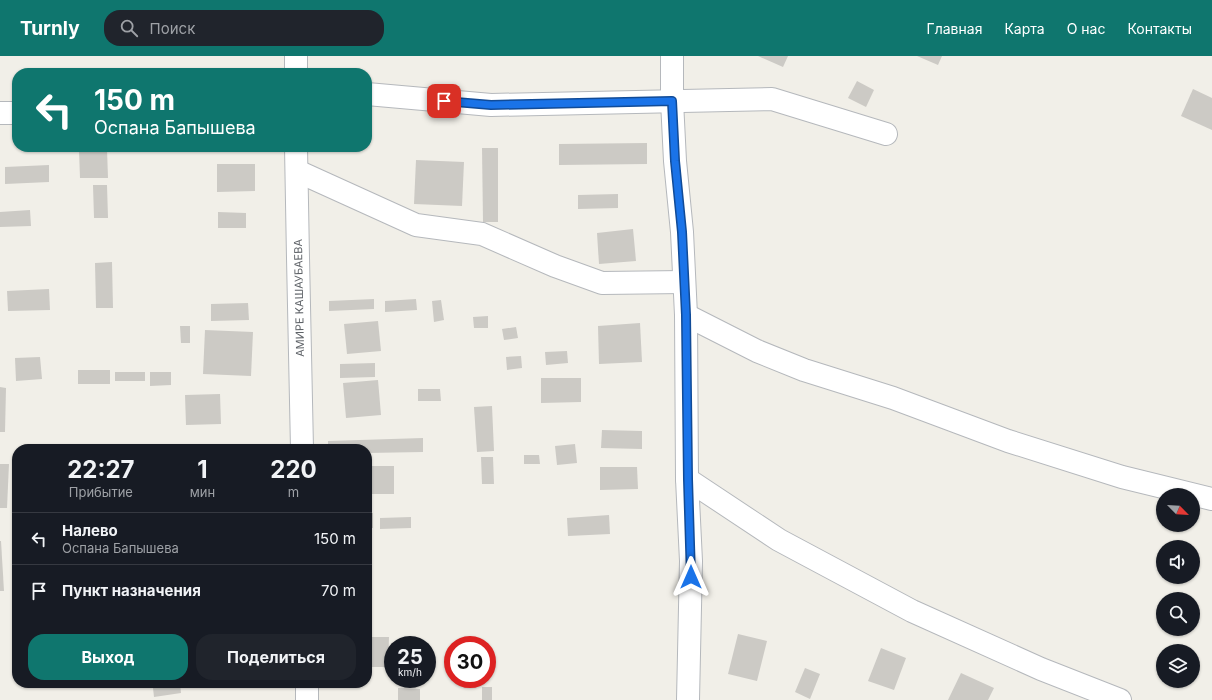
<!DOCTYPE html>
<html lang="ru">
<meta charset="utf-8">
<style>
:root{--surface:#171b24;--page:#20242c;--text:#f1f3f6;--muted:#9ea1a6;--line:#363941;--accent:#0f766e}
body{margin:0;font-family:Inter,sans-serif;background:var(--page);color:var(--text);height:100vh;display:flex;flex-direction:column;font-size:15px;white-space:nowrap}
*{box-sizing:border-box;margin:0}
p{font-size:13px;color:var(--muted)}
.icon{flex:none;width:22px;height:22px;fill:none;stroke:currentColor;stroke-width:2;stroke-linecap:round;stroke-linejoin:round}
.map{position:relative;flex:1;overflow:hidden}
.drawer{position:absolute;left:12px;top:388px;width:360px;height:244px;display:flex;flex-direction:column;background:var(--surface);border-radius:16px;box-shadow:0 1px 3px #0004}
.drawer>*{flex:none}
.top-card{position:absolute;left:12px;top:12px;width:360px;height:84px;border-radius:16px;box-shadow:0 1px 3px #0004;background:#0f766e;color:#fff;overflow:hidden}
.needle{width:26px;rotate:114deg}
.controls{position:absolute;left:1156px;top:432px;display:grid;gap:8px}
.controls a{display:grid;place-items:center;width:44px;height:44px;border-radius:50%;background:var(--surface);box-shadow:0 1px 3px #0004;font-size:20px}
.speed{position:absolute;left:384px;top:580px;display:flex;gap:8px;font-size:20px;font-weight:700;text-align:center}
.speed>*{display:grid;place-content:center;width:52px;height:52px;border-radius:50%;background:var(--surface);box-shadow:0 1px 3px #0004;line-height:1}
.speed small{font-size:10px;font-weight:400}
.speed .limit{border:6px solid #d22;background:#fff;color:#111}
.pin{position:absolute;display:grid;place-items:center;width:34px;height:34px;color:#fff;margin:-17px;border-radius:8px;box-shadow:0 2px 6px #0006}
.me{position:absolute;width:44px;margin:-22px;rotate:0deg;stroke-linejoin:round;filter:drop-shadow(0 0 3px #0008)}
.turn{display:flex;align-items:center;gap:14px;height:84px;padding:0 16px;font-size:18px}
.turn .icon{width:52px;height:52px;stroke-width:2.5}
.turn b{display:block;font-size:28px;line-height:34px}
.eta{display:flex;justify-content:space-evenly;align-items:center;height:68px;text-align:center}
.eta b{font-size:24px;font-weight:700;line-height:28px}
.primary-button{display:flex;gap:8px;margin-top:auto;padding:8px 16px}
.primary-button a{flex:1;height:46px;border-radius:16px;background:var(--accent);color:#fff;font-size:16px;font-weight:700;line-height:46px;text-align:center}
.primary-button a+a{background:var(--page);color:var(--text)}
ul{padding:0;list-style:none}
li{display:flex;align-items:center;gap:12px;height:52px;padding:0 16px;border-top:1px solid var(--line)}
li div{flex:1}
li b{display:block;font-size:15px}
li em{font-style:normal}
header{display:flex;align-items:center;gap:24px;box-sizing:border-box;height:56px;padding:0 20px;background:var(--accent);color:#fff}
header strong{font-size:19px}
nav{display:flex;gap:22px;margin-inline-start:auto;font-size:14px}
.search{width:280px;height:36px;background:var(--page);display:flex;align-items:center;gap:10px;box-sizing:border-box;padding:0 14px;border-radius:16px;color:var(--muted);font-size:15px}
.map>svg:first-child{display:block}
.building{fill:#cccac5}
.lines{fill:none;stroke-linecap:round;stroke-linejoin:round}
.minor-casing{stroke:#b5b8bc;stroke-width:24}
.minor{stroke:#fff;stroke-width:22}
.route-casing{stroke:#114b97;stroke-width:10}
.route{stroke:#1a73e8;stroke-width:7}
.labels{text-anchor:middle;stroke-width:3;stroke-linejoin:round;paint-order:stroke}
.street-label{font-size:11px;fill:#5f6368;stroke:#fff}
</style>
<header>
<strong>Turnly</strong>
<div class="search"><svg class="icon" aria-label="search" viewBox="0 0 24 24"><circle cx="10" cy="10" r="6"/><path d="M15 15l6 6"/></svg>Поиск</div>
<nav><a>Главная</a><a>Карта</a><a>О нас</a><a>Контакты</a></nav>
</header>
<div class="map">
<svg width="1212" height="644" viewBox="0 0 1212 644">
<rect width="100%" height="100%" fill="#f1efe8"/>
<!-- building -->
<g class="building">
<polygon points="758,0 788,0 783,11"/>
<polygon points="917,0 942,0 938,9"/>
<polygon points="857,25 874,34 866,51 848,42"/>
<polygon points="1193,33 1212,42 1212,74 1181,60"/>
<polygon points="647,87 647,108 559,109 559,88"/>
<polygon points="482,92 498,92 498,166 483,166"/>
<polygon points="107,93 108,122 80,122 79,94"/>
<polygon points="416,104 464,106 462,150 414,148"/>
<polygon points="217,108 255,108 255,135 217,136"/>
<polygon points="49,109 49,126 5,128 5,111"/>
<polygon points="93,129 107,129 108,162 94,162"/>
<polygon points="618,138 618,152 578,153 578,139"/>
<polygon points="30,154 31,170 0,171 0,156"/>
<polygon points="218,156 246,157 246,172 218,172"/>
<polygon points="633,173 636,205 599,208 597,177"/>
<polygon points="112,206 113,252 96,252 95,207"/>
<polygon points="49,233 50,254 8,255 7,235"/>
<polygon points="374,243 374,253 329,255 329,245"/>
<polygon points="416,243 417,254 385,256 385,245"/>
<polygon points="441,244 444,264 434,266 432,245"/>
<polygon points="248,247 249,264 211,265 211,248"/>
<polygon points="488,260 488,272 474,272 473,261"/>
<polygon points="378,265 381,295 347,298 344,268"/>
<polygon points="640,267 642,306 599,308 598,270"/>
<polygon points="180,270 190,270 190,287 181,287"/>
<polygon points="516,271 518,282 504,284 502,273"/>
<polygon points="205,274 253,276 251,320 203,318"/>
<polygon points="567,295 568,307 546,309 545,296"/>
<polygon points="521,300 522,312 507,314 506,301"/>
<polygon points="40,301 42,323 16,325 15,302"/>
<polygon points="375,307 375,321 340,322 340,308"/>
<rect x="78" y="314" width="32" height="14"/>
<rect x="115" y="316" width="30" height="9"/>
<polygon points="150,316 171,316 171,329 150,330"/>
<polygon points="541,322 581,322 581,346 541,347"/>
<polygon points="378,324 381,359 346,362 343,327"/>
<polygon points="0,331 6,332 5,376 0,376"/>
<polygon points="418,333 440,333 441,345 418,345"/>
<polygon points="220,338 221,368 186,369 185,339"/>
<polygon points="492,350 494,395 477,396 474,351"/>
<polygon points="602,374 642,375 642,393 601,392"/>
<polygon points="423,382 423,396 367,397 367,393 328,393 328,385"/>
<polygon points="575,388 577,407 557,409 555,390"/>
<polygon points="524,399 539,399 540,408 524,408"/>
<polygon points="481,401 493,401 494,428 482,428"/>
<polygon points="0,408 9,408 7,452 0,452"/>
<rect x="367" y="410" width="27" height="28"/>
<polygon points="600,411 637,411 638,433 600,434"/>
<rect x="367" y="457" width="6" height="15"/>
<polygon points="609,459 610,478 568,480 567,462"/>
<polygon points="411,461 411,472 380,473 380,462"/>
<polygon points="0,485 1,485 4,535 0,535"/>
<polygon points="738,578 767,585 757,625 728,618"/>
<polygon points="367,581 389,581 388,611 367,611"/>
<polygon points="881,592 906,602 894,634 868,625"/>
<polygon points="805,612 820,618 810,643 795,636"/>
<polygon points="961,617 994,632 988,644 948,644"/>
<polygon points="180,628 181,637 154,641 153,632"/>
<rect x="482" y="631" width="10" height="13"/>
<polygon points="398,632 420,633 420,644 398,644"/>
</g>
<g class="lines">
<!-- minor casing -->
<g class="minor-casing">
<g id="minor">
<polyline points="296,0 296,17"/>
<polyline points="672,0 672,45 675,105 682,176 686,259 687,423 691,505 688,644"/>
<polyline points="367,38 491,49 772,43 886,78"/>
<polyline points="0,57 17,57"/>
<polyline points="296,91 298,202 302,393"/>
<polyline points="297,115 416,169 482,178 555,210 602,227 684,226"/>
<polyline points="686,259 757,295 804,314 893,342 1008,385 1122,421 1212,443"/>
<polyline points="687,423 779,484 912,555 1041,613 1120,644"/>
<polyline points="307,627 307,644"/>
</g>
</g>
<!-- minor -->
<use href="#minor" class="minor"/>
</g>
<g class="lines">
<!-- route casing -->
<g class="route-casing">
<polyline id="route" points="444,45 491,49 672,45 675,105 682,176 686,259 688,423 691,521"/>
</g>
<!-- route -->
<use href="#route" class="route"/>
</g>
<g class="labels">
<!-- street labels -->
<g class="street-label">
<text transform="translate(299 242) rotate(-91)" y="4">АМИРЕ КАШАУБАЕВА</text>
</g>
</g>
</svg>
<div class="controls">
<a><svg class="needle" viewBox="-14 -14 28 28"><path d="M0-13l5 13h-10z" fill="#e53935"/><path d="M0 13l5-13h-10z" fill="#9ea1a6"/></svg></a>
<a><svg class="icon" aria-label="sound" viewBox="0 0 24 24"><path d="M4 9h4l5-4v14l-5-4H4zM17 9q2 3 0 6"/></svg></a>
<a><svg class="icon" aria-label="search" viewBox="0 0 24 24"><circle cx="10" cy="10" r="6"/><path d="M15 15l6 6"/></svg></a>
<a><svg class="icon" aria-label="layers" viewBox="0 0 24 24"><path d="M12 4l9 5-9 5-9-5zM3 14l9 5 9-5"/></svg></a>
</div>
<div class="speed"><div>25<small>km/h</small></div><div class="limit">30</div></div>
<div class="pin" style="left:444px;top:45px;background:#d93025"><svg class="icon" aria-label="arrive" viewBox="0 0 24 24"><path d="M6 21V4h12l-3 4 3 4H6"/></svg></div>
<svg class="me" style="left:691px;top:521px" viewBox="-20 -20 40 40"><path d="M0-17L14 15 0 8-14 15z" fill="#1a73e8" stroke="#fff" stroke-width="4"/></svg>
<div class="top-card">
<div class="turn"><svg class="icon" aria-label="left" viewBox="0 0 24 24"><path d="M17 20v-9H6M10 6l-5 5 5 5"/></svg><div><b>150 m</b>Оспана Бапышева</div></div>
</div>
<section class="drawer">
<div class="eta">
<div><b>22:27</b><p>Прибытие</p></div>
<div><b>1</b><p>мин</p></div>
<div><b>220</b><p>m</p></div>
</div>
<ul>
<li><svg class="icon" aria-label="left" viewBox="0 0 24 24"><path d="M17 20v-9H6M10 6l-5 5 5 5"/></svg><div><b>Налево</b><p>Оспана Бапышева</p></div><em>150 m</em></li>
<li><svg class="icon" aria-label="arrive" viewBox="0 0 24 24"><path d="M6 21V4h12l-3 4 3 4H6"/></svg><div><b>Пункт назначения</b></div><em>70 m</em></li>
</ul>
<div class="primary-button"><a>Выход</a><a>Поделиться</a></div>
</section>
</div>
